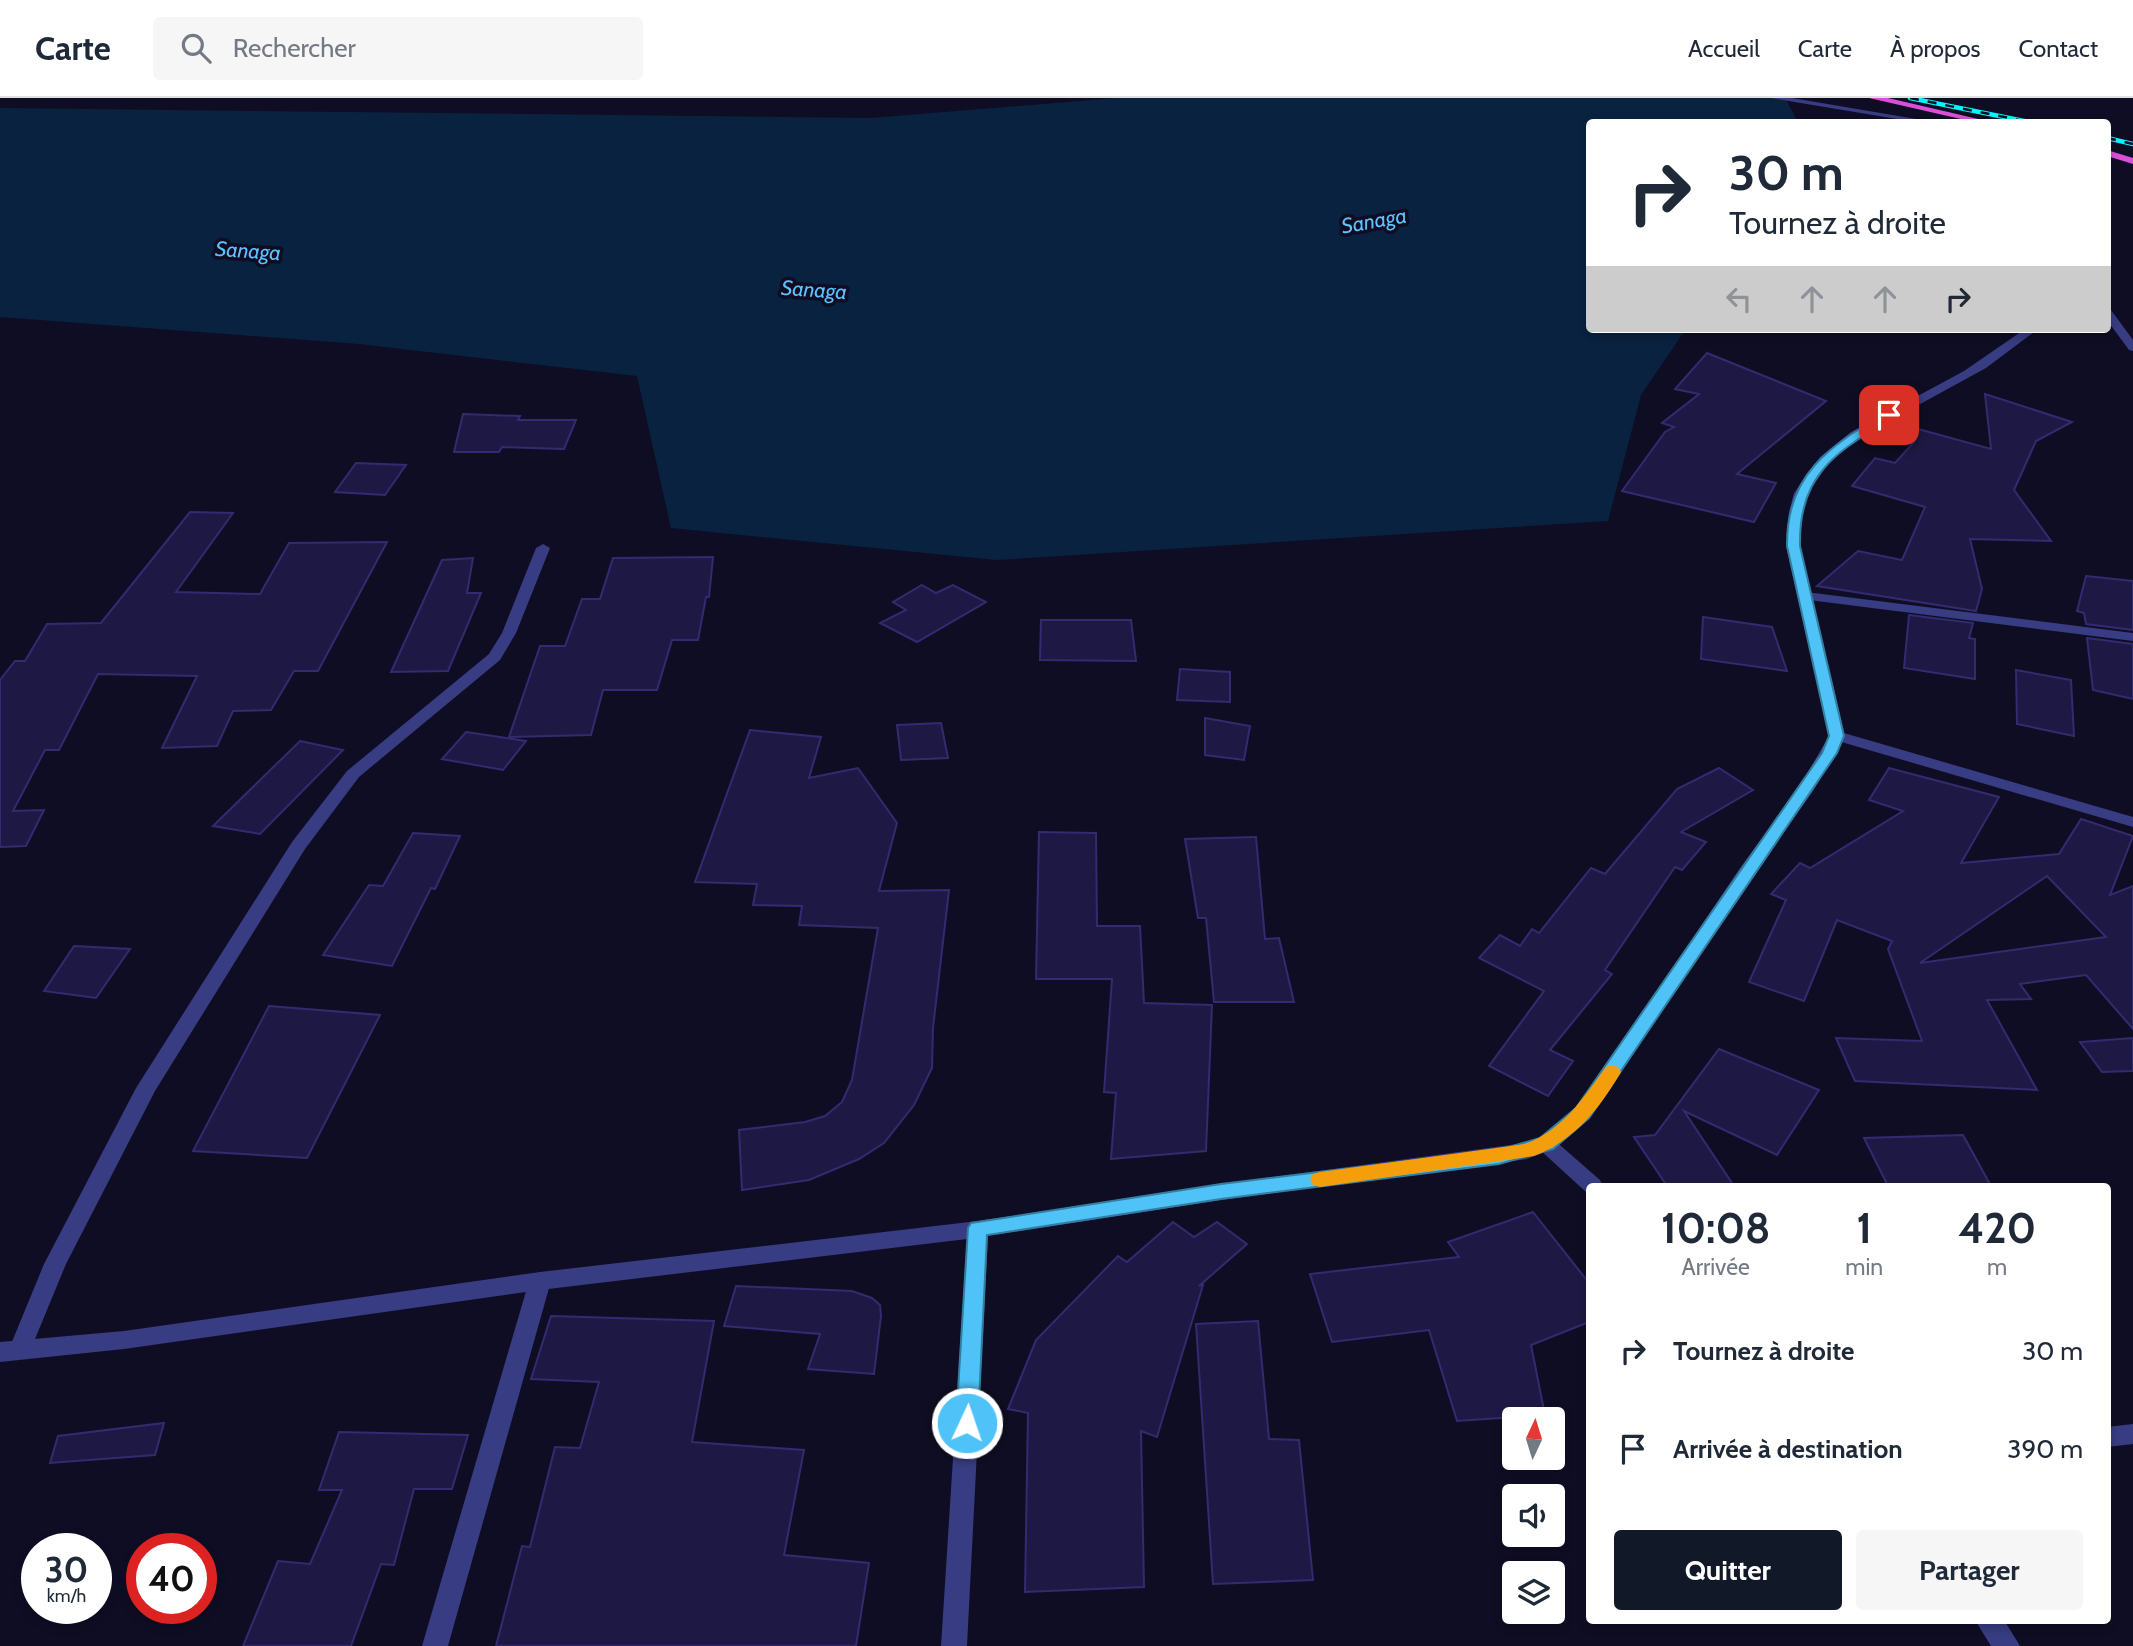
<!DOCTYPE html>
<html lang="fr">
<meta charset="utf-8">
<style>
:root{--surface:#fff;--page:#f6f6f7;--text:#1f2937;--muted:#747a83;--line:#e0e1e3;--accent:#111827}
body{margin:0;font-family:Cabin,sans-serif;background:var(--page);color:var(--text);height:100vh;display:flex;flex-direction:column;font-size:26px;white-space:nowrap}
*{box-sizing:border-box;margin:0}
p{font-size:23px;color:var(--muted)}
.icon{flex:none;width:38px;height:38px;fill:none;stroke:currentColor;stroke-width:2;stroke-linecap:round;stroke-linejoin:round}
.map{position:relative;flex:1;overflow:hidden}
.side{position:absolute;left:1586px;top:1085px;width:525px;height:441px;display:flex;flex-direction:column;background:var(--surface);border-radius:7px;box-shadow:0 4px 10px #0003}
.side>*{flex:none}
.top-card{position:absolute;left:1586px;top:21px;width:525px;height:214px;border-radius:7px;box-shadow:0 4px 10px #0003;background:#fff;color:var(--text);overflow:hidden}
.needle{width:46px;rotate:4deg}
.buttons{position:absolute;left:1502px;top:1309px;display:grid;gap:14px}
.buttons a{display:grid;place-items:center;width:63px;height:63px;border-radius:7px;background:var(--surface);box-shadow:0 4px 10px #0003;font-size:35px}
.speed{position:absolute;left:21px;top:1435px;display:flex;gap:14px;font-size:35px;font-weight:700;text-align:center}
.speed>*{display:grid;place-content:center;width:91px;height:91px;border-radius:50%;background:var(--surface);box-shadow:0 4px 10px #0003;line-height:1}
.speed small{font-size:18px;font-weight:400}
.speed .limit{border:10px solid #d22;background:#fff;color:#111}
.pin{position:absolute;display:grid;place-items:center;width:60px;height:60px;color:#fff;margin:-30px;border-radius:14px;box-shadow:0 4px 10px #0006}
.me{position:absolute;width:77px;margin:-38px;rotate:3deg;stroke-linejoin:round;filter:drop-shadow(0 0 5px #0008)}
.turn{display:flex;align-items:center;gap:24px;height:147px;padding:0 28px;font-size:32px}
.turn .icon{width:91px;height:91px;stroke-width:2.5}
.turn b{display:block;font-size:49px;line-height:60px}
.lanes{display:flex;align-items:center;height:66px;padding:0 28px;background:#0003;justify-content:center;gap:35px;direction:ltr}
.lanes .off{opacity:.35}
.eta{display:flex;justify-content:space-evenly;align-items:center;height:119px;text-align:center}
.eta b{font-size:42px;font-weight:700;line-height:49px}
.primary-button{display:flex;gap:14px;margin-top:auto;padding:14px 28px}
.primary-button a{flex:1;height:80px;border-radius:7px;background:var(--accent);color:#fff;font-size:28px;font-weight:700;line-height:80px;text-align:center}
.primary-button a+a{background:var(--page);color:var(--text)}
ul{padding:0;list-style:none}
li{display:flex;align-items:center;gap:21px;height:98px;padding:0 28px}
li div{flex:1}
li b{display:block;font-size:26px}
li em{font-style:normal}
header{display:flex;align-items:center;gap:42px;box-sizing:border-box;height:98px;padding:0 35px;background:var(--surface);border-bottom:2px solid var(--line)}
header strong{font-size:33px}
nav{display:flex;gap:38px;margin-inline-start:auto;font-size:24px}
.search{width:490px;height:63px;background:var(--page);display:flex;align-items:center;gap:18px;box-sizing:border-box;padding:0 24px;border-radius:7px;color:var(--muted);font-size:26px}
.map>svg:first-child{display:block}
.water{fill:#092240}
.building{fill:#1e1944;stroke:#322b70;stroke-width:2;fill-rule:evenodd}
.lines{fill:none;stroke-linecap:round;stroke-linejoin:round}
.minor{fill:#383c82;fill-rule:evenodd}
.tertiary{fill:#383c82;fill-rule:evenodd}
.trunk{fill:#d850d8;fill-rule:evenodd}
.rail-casing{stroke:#00f8fa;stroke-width:4.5}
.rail{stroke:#0f0d23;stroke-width:2.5;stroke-dasharray:9;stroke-linecap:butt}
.route{fill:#4fc3f7;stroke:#337fa1;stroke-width:2}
.slow{fill:#f59e0b}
.labels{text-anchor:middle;stroke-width:7;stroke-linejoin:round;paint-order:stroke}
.far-water-label{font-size:21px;font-style:italic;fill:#5dc3ff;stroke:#0f0d23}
</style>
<header>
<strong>Carte</strong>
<div class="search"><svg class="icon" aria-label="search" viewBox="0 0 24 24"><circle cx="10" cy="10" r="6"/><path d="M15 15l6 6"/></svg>Rechercher</div>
<nav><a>Accueil</a><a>Carte</a><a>À propos</a><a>Contact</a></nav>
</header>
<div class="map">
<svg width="2133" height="1548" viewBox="0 0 2133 1548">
<rect width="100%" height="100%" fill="#0f0d23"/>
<!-- water -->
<polygon class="water" points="1117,0 1785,0 1798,24 1589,24 1589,231 1686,231 1641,297 1608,423 997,462 671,430 637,278 359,246 0,219 0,10 871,20"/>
<!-- building -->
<g class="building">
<polygon points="1707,255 1826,303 1737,376 1776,385 1754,424 1622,393 1665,334 1674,329 1662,325 1699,296 1675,291"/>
<polygon points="1985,296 2072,324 2036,343 2014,392 2051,443 1970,441 1982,491 1976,513 1817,488 1858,453 1902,462 1925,409 1852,388 1875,360 1895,365 1915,343 1918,331 1991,351"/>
<polygon points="463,316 520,318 518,322 576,322 564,351 502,349 499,354 454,354"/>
<polygon points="356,365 406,367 385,397 335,394"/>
<polygon points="190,414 233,415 176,494 260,496 289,445 387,444 318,573 294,573 271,612 233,613 217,648 162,650 197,578 98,576 59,652 45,652 13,713 44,712 26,748 0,749 0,582 15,563 25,563 47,526 101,525"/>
<polygon points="713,459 709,499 706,499 698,542 672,542 657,592 603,592 591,637 509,639 540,548 565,548 582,501 600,501 613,460"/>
<polygon points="473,460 467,495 481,495 448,573 391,574 442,462"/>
<polygon points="2086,478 2133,483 2133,532 2086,526 2084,515 2077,513"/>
<polygon points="922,487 936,495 953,487 986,504 917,544 880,525 906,512 893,504"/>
<polygon points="1909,517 1973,525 1969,540 1975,541 1975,581 1904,570"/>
<polygon points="1703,519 1772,529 1787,573 1701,561"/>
<polygon points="1041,522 1131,522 1136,563 1040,562"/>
<polygon points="2087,540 2133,546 2133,601 2093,592"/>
<polygon points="1180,571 1230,574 1230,604 1177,602"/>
<polygon points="2016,572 2071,582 2074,638 2017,626"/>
<polygon points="1205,620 1250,628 1244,662 1205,657"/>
<polygon points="941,625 948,660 901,662 897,627"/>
<polygon points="750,632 821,639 809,680 858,670 897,725 879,793 949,792 933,930 932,970 914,1007 884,1045 859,1061 809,1082 742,1092 739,1032 805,1024 825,1018 842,1004 852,982 878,830 799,827 802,808 753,807 757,786 695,784"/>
<polygon points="466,634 526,643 503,672 442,661"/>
<polygon points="300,643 343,652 260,736 213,728"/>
<polygon points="1719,670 1753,692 1681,734 1706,744 1682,772 1675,769 1605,872 1612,876 1550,952 1573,963 1548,998 1489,968 1544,893 1479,860 1500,837 1520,848 1532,831 1539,835 1591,770 1605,776 1677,691"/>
<path d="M1889 670 1999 699 1961 765 2059 756 2081 721 2133 738 2110 797 2133 788V931L2086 877 2020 886 2031 901 1987 902 2037 992 1855 983 1836 940 1922 943 1888 851 1892 843 1837 822 1804 903 1749 884 1786 802 1771 796 1800 765 1810 770 1903 713 1869 702ZM2047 778 2106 839 1920 865Z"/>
<polygon points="1039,734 1096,735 1097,828 1140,828 1144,905 1212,907 1206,1053 1111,1061 1116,995 1104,994 1112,881 1036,881"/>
<polygon points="413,735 460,738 435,791 431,790 392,868 323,857 369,787 383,788"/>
<polygon points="1256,739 1265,841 1279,840 1294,904 1214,904 1206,820 1198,820 1185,741"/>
<polygon points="74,848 130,851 96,900 44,893"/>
<polygon points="269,908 380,917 307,1060 193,1053"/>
<polygon points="2133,940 2133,973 2102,974 2080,944"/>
<polygon points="1719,951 1819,992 1777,1057 1684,1013 1734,1088 1667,1088 1634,1039 1655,1037"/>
<polygon points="1963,1037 1991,1088 1888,1088 1864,1040"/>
<polygon points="1533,1114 1589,1185 1589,1224 1531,1247 1545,1317 1457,1323 1429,1232 1332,1244 1310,1176 1459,1159 1448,1144"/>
<polygon points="1173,1124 1194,1139 1217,1124 1247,1146 1199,1188 1203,1187 1157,1339 1141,1333 1144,1489 1025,1494 1028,1315 1008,1311 1036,1242 1118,1158 1127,1164"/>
<polygon points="736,1188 852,1193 872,1200 880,1207 881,1218 874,1276 808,1271 820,1236 724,1228"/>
<polygon points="551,1218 714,1223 692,1344 804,1352 784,1457 869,1465 856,1548 496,1548 522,1448 530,1449 555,1349 580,1350 599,1284 531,1281"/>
<polygon points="1258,1223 1269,1341 1299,1342 1313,1482 1213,1486 1196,1226"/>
<polygon points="164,1325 155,1357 50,1365 58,1338"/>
<polygon points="339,1334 468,1337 452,1391 414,1391 394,1467 381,1466 351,1548 243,1548 278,1463 310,1466 342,1392 319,1392"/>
</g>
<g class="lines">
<!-- minor -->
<g class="minor">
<polygon points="2107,211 2111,212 2133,242 2133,253 2129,252 2107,222"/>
<polygon points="543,446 550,450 516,535 500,562 359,679 305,751 155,993 66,1166 28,1258 20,1261 12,1258 9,1251 44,1166 136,990 292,744 347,673 489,556 502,535 536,450"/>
<polygon points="1806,494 2133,535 2133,543 1801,501 1799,498"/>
<polygon points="1837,633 2133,719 2133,729 1831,641 1829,638"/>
<polygon points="1546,1038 1553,1041 1600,1082 1603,1088 1589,1088 1589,1095 1586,1094 1539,1051 1536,1046 1539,1041"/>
<polygon points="540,1174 548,1177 551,1183 448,1548 422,1548 529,1183 532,1177"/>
<polygon points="2133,1326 2133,1346 2107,1349 2107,1329"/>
<polygon points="1975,1522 2004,1522 2020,1548 1991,1548"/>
</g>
<!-- tertiary -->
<g class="tertiary">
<polygon points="1771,0 1792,0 1934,24 1915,24"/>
<polygon points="2025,231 2038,231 1986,270 1860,339 1829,365 1808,395 1802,414 1800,448 1845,638 1813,693 1752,778 1590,1020 1553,1051 1527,1061 1221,1102 988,1138 967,1548 941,1548 967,1141 540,1192 124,1251 0,1264 0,1244 124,1233 540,1174 978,1123 1221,1086 1525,1045 1539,1041 1576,1010 1634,928 1740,770 1798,691 1829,638 1786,448 1789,414 1794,395 1820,359 1851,334 1964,273"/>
</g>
<!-- trunk -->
<g class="trunk">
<polygon points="1869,0 1888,0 1991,24 1974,24"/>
<polygon points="2107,52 2133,60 2133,66 2107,58"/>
</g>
<!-- rail casing -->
<g class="rail-casing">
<g id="rail">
<polyline points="1910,0 2029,24"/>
<polyline points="2107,40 2133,46"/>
</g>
</g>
<!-- rail -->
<use href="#rail" class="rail"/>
</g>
<!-- route -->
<path class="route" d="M1885 315 1894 317C1883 328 1866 335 1853 345 1814 371 1799 402 1800 448L1844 638 1837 655 1589 1020 1553 1051 1499 1066 1221 1101 987 1137 978 1325 974 1332 967 1335 959 1332 956 1325 968 1130 971 1125 1221 1086 1499 1052 1540 1040 1576 1010 1822 655 1829 638 1787 448C1786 376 1829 349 1885 315Z"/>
<!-- slow -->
<path class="slow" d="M1612 967 1618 969 1621 974C1600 1010 1574 1043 1534 1058L1320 1089 1313 1087 1310 1081 1313 1076 1320 1074 1525 1046C1563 1032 1583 1000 1606 969Z"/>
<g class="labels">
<!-- far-water labels -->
<g class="far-water-label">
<text transform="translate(1374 123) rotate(-10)" y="7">Sanaga</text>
<text transform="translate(248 153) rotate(4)" y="7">Sanaga</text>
<text transform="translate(814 192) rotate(4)" y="7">Sanaga</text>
</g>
</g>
</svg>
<div class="buttons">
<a><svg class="needle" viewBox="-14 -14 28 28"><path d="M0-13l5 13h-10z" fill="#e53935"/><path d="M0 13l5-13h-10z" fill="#747a83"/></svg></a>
<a><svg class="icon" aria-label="sound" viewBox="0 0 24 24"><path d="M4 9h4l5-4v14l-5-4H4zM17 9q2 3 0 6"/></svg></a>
<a><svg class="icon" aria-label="layers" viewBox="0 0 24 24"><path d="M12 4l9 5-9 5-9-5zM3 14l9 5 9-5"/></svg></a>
</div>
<div class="speed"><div>30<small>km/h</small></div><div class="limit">40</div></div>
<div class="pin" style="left:1889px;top:317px;background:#d93025"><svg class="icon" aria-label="arrive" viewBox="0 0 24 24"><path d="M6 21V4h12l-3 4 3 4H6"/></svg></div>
<svg class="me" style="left:967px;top:1325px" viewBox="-20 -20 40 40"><circle r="17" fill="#4fc3f7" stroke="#fff" stroke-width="3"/><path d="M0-11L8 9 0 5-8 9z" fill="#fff"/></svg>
<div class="top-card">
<div class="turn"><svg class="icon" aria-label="right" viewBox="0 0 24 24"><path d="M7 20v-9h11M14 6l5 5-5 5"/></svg><div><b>30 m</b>Tournez à droite</div></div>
<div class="lanes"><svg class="icon off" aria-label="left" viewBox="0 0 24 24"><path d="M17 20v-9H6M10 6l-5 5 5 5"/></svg><svg class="icon off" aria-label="ahead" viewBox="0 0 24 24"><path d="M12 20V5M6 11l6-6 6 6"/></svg><svg class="icon off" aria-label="ahead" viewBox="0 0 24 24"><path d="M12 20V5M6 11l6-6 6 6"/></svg><svg class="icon" aria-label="right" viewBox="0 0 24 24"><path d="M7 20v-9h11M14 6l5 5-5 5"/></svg></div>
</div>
<section class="side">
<div class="eta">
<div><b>10:08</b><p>Arrivée</p></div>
<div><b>1</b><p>min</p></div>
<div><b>420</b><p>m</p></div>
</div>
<ul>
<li><svg class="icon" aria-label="right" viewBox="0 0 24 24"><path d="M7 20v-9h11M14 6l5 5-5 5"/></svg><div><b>Tournez à droite</b></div><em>30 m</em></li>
<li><svg class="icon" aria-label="arrive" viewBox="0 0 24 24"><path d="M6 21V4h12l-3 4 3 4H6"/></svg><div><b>Arrivée à destination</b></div><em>390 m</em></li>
</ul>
<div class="primary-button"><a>Quitter</a><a>Partager</a></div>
</section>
</div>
